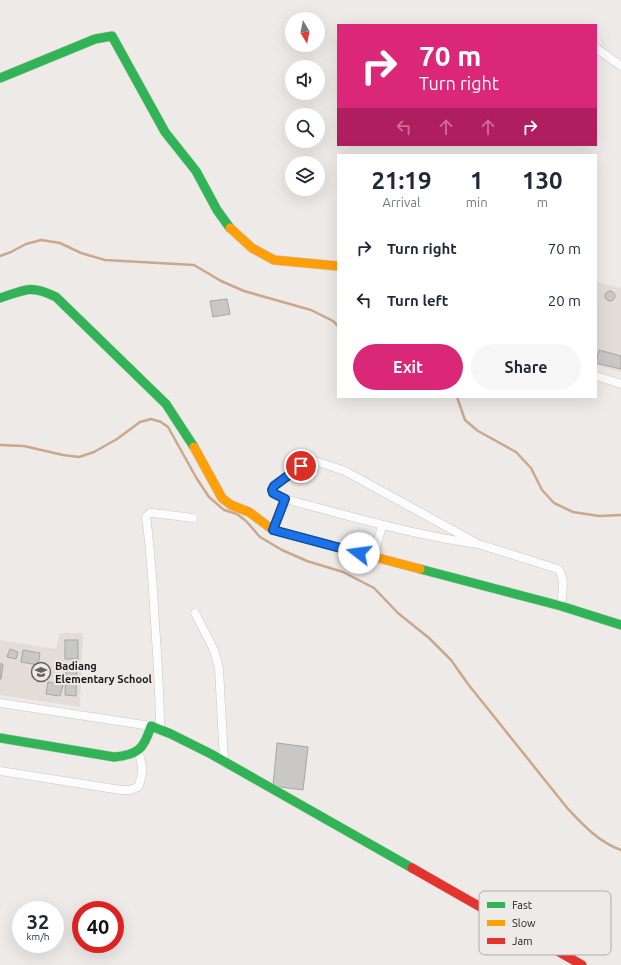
<!DOCTYPE html>
<style>
:root{--surface:#fff;--page:#f6f6f7;--text:#1f2937;--muted:#747a83;--accent:#db2777}
body{margin:0;font-family:Ubuntu,sans-serif;background:var(--page);color:var(--text);height:100vh;display:flex;flex-direction:column;font-size:15px;white-space:nowrap}
*{box-sizing:border-box;margin:0}
p{font-size:13px;color:var(--muted)}
.icon{flex:none;width:22px;height:22px;fill:none;stroke:currentColor;stroke-width:2;stroke-linecap:round;stroke-linejoin:round}
.map{position:relative;flex:1;overflow:hidden}
.drawer{position:absolute;left:337px;top:154px;width:260px;height:244px;display:flex;flex-direction:column;background:var(--surface);border-radius:0px;box-shadow:0 4px 16px #0002}
.drawer>*{flex:none}
.hud{position:absolute;left:337px;top:24px;width:260px;height:122px;border-radius:0px;box-shadow:0 4px 16px #0002;background:#db2777;color:#fff;overflow:hidden}
.needle{width:26px;rotate:170deg}
.fabs{position:absolute;left:285px;top:12px;display:grid;gap:8px}
.fabs a{display:grid;place-items:center;width:40px;height:40px;border-radius:50%;background:var(--surface);box-shadow:0 4px 16px #0002;font-size:20px}
.speed{position:absolute;left:12px;top:901px;display:flex;gap:8px;font-size:20px;font-weight:700;text-align:center}
.speed>*{display:grid;place-content:center;width:52px;height:52px;border-radius:50%;background:var(--surface);box-shadow:0 4px 16px #0002;line-height:1}
.speed small{font-size:10px;font-weight:400}
.speed .limit{border:6px solid #d22;background:#fff;color:#111}
.pin{position:absolute;display:grid;place-items:center;width:34px;height:34px;color:#fff;margin:-17px;border:2px solid #fff;border-radius:50%;box-shadow:0 1px 4px #0007}
.me{position:absolute;width:44px;margin:-22px;rotate:285deg;stroke-linejoin:round;filter:drop-shadow(0 0 3px #0008)}
.turn{display:flex;align-items:center;gap:14px;height:84px;padding:0 16px;font-size:18px}
.turn .icon{width:52px;height:52px;stroke-width:2.5}
.turn b{display:block;font-size:28px;line-height:34px}
.lanes{display:flex;align-items:center;height:38px;padding:0 16px;background:#0003;justify-content:center;gap:20px;direction:ltr}
.lanes .off{opacity:.35}
.eta{display:flex;justify-content:space-evenly;align-items:center;height:68px;text-align:center}
.eta b{font-size:24px;font-weight:700;line-height:28px}
.button{display:flex;gap:8px;margin-top:auto;padding:8px 16px}
.button a{flex:1;height:46px;border-radius:24px;background:var(--accent);color:#fff;font-size:16px;font-weight:700;line-height:46px;text-align:center}
.button a+a{background:var(--page);color:var(--text)}
ul{padding:0;list-style:none}
li{display:flex;align-items:center;gap:12px;height:52px;padding:0 16px}
li div{flex:1}
li b{display:block;font-size:15px}
li em{font-style:normal}
.map>svg:first-child{display:block}
.built{fill:#e3dcd7}
.lines{fill:none;stroke-linecap:round;stroke-linejoin:round}
.stream{stroke:#cba88b;stroke-width:2.5}
.building{fill:#cac8c6;stroke:#a8a6a4}
.street-casing{stroke:#cac8c6;stroke-width:9}
.fast-casing{stroke:#cac8c6;stroke-width:10}
.slow-casing{stroke:#cac8c6;stroke-width:10}
.jam-casing{stroke:#cac8c6;stroke-width:10}
.street{stroke:#fcfcfc;stroke-width:8}
.fast{stroke:#30b455;stroke-width:9}
.slow{stroke:#ff9f0a;stroke-width:9}
.jam{stroke:#e5322d;stroke-width:9}
.route-casing{stroke:#114b97;stroke-width:10}
.route{stroke:#1a73e8;stroke-width:7}
.labels{text-anchor:middle;stroke-width:4;stroke-linejoin:round;paint-order:stroke}
.poi-label{font-size:11px;font-weight:bold;fill:#1d1b1a;stroke:#eeeae7;text-anchor:start}
.key{fill:#eeeae7;stroke:#afacaa;stroke-width:1}
.key-label{font-size:11px;fill:#1d1b1a}
</style>
<div class="map">
<svg width="621" height="965" viewBox="0 0 621 965">
<rect width="100%" height="100%" fill="#edeae8"/>
<!-- built -->
<g class="built">
<polygon points="596,282 621,288 621,372 596,365"/>
<polygon points="60,633 83,633 80,707 0,695 0,640 56,649"/>
</g>
<g class="lines">
<!-- stream -->
<g class="stream">
<polyline points="0,256 11,252 26,244 41,240 60,243 81,253 105,260 194,265 221,281 244,291 311,310 333,321 338,326"/>
<polyline points="457,397 465,420 478,431 516,452 531,468 542,490 554,503 573,512 599,516 621,515"/>
<path d="M0 445 24 446 63 455 79 457 94 452 117 439 140 422 151 419 161 422 168 427 197 479 209 497 224 510 237 514 246 521 260 537 282 550 307 561 343 572 374 588 398 613 429 638 451 660 468 684 568 809C584 826 599 842 621 850"/>
</g>
</g>
<!-- building -->
<g class="building">
<circle cx="610" cy="296" r="5"/>
<polygon points="227,299 230,314 213,317 210,301"/>
<polygon points="599,350 621,356 621,369 596,363"/>
<rect x="65" y="640" width="13" height="19"/>
<polygon points="10,649 18,652 16,659 7,657"/>
<polygon points="23,650 40,653 38,665 21,662"/>
<polygon points="0,664 3,664 1,679 0,679"/>
<polygon points="66,664 77,665 76,696 65,695"/>
<polygon points="48,682 63,685 60,696 46,694"/>
<polygon points="277,743 308,747 303,790 273,786"/>
</g>
<g class="lines">
<!-- street casing -->
<g class="street-casing">
<g id="street">
<polyline points="596,48 621,66"/>
<polyline points="596,376 621,384"/>
<polyline points="273,530 285,499"/>
<path d="M478 544C413 535 349 516 285 499L273 493 272 490 274 486 307 463 315 461 345 471 478 544 558 569C566 578 562 594 561 606"/>
<polyline points="374,557 379,536 383,525"/>
<polyline points="195,613 214,650 219,668 224,762"/>
<polyline points="0,703 151,726"/>
<path d="M160 729C160 699 158 669 156 638 153 597 152 557 146 517L150 513H153L193 518"/>
<path d="M0 771 121 790H130L138 787C143 776 143 763 138 752"/>
</g>
</g>
<!-- fast casing -->
<g class="fast-casing">
<g id="fast">
<polyline points="0,78 95,39 112,36 165,132 196,171 217,210 230,228"/>
<path d="M0 298C25 290 30 284 56 297L166 404 194 447"/>
<polyline points="420,569 561,606 621,625"/>
<path d="M0 738 114 757C138 755 144 749 151 726L171 734 211 754 412 868"/>
</g>
</g>
<!-- slow casing -->
<g class="slow-casing">
<g id="slow">
<polyline points="230,228 252,248 274,260 338,266"/>
<polyline points="194,447 222,498 231,505 249,512 273,530 420,569"/>
</g>
</g>
<!-- jam casing -->
<g class="jam-casing">
<polyline id="jam" points="412,868 582,965"/>
</g>
<!-- street -->
<use href="#street" class="street"/>
<!-- fast -->
<use href="#fast" class="fast"/>
<!-- slow -->
<use href="#slow" class="slow"/>
<!-- jam -->
<use href="#jam" class="jam"/>
</g>
<g class="lines">
<!-- route casing -->
<g class="route-casing">
<polyline id="route" points="301,466 274,486 272,490 273,493 285,499 273,530 359,553"/>
</g>
<!-- route -->
<use href="#route" class="route"/>
</g>
<!-- icons -->
<defs>
<g id="school-ring" transform="scale(1)"><circle r="9.5" fill="#eeeae7" stroke="#666362" stroke-width="1.5"/><path d="M0-5L7-2L0 1L-7-2ZM-4 1L0 2.5L4 1V4Q0 6-4 4Z" fill="#666362"/></g>
</defs>
<g fill-rule="evenodd">
<use href="#school-ring" x="41" y="672"/>
</g>
<g class="labels">
<!-- poi labels -->
<g class="poi-label">
<text x="55" y="670">Badiang<tspan x="55" dy="13">Elementary School</tspan></text>
</g>
</g>
<!-- legend -->
<rect x="479" y="891" width="132" height="64" rx="6" class="key"/>
<rect x="487" y="902" width="18" height="6" fill="#30b455"/>
<rect x="487" y="920" width="18" height="6" fill="#ff9f0a"/>
<rect x="487" y="938" width="18" height="6" fill="#e5322d"/>
<g class="key-label">
<text x="512" y="909">Fast</text>
<text x="512" y="927">Slow</text>
<text x="512" y="945">Jam</text>
</g>
</svg>
<div class="fabs">
<a><svg class="needle" viewBox="-14 -14 28 28"><path d="M0-13l5 13h-10z" fill="#e53935"/><path d="M0 13l5-13h-10z" fill="#747a83"/></svg></a>
<a><svg class="icon" aria-label="sound" viewBox="0 0 24 24"><path d="M4 9h4l5-4v14l-5-4H4zM17 9q2 3 0 6"/></svg></a>
<a><svg class="icon" aria-label="search" viewBox="0 0 24 24"><circle cx="10" cy="10" r="6"/><path d="M15 15l6 6"/></svg></a>
<a><svg class="icon" aria-label="layers" viewBox="0 0 24 24"><path d="M12 4l9 5-9 5-9-5zM3 14l9 5 9-5"/></svg></a>
</div>
<div class="speed"><div>32<small>km/h</small></div><div class="limit">40</div></div>
<div class="pin" style="left:301px;top:466px;background:#d93025"><svg class="icon" aria-label="arrive" viewBox="0 0 24 24"><path d="M6 21V4h12l-3 4 3 4H6"/></svg></div>
<svg class="me" style="left:359px;top:553px" viewBox="-20 -20 40 40"><circle r="19" fill="#fff"/><path d="M0-13L10 11 0 6-10 11z" fill="#1a73e8"/></svg>
<div class="hud">
<div class="turn"><svg class="icon" aria-label="right" viewBox="0 0 24 24"><path d="M7 20v-9h11M14 6l5 5-5 5"/></svg><div><b>70 m</b>Turn right</div></div>
<div class="lanes"><svg class="icon off" aria-label="left" viewBox="0 0 24 24"><path d="M17 20v-9H6M10 6l-5 5 5 5"/></svg><svg class="icon off" aria-label="ahead" viewBox="0 0 24 24"><path d="M12 20V5M6 11l6-6 6 6"/></svg><svg class="icon off" aria-label="ahead" viewBox="0 0 24 24"><path d="M12 20V5M6 11l6-6 6 6"/></svg><svg class="icon" aria-label="right" viewBox="0 0 24 24"><path d="M7 20v-9h11M14 6l5 5-5 5"/></svg></div>
</div>
<section class="drawer">
<div class="eta">
<div><b>21:19</b><p>Arrival</p></div>
<div><b>1</b><p>min</p></div>
<div><b>130</b><p>m</p></div>
</div>
<ul>
<li><svg class="icon" aria-label="right" viewBox="0 0 24 24"><path d="M7 20v-9h11M14 6l5 5-5 5"/></svg><div><b>Turn right</b></div><em>70 m</em></li>
<li><svg class="icon" aria-label="left" viewBox="0 0 24 24"><path d="M17 20v-9H6M10 6l-5 5 5 5"/></svg><div><b>Turn left</b></div><em>20 m</em></li>
</ul>
<div class="button"><a>Exit</a><a>Share</a></div>
</section>
</div>
